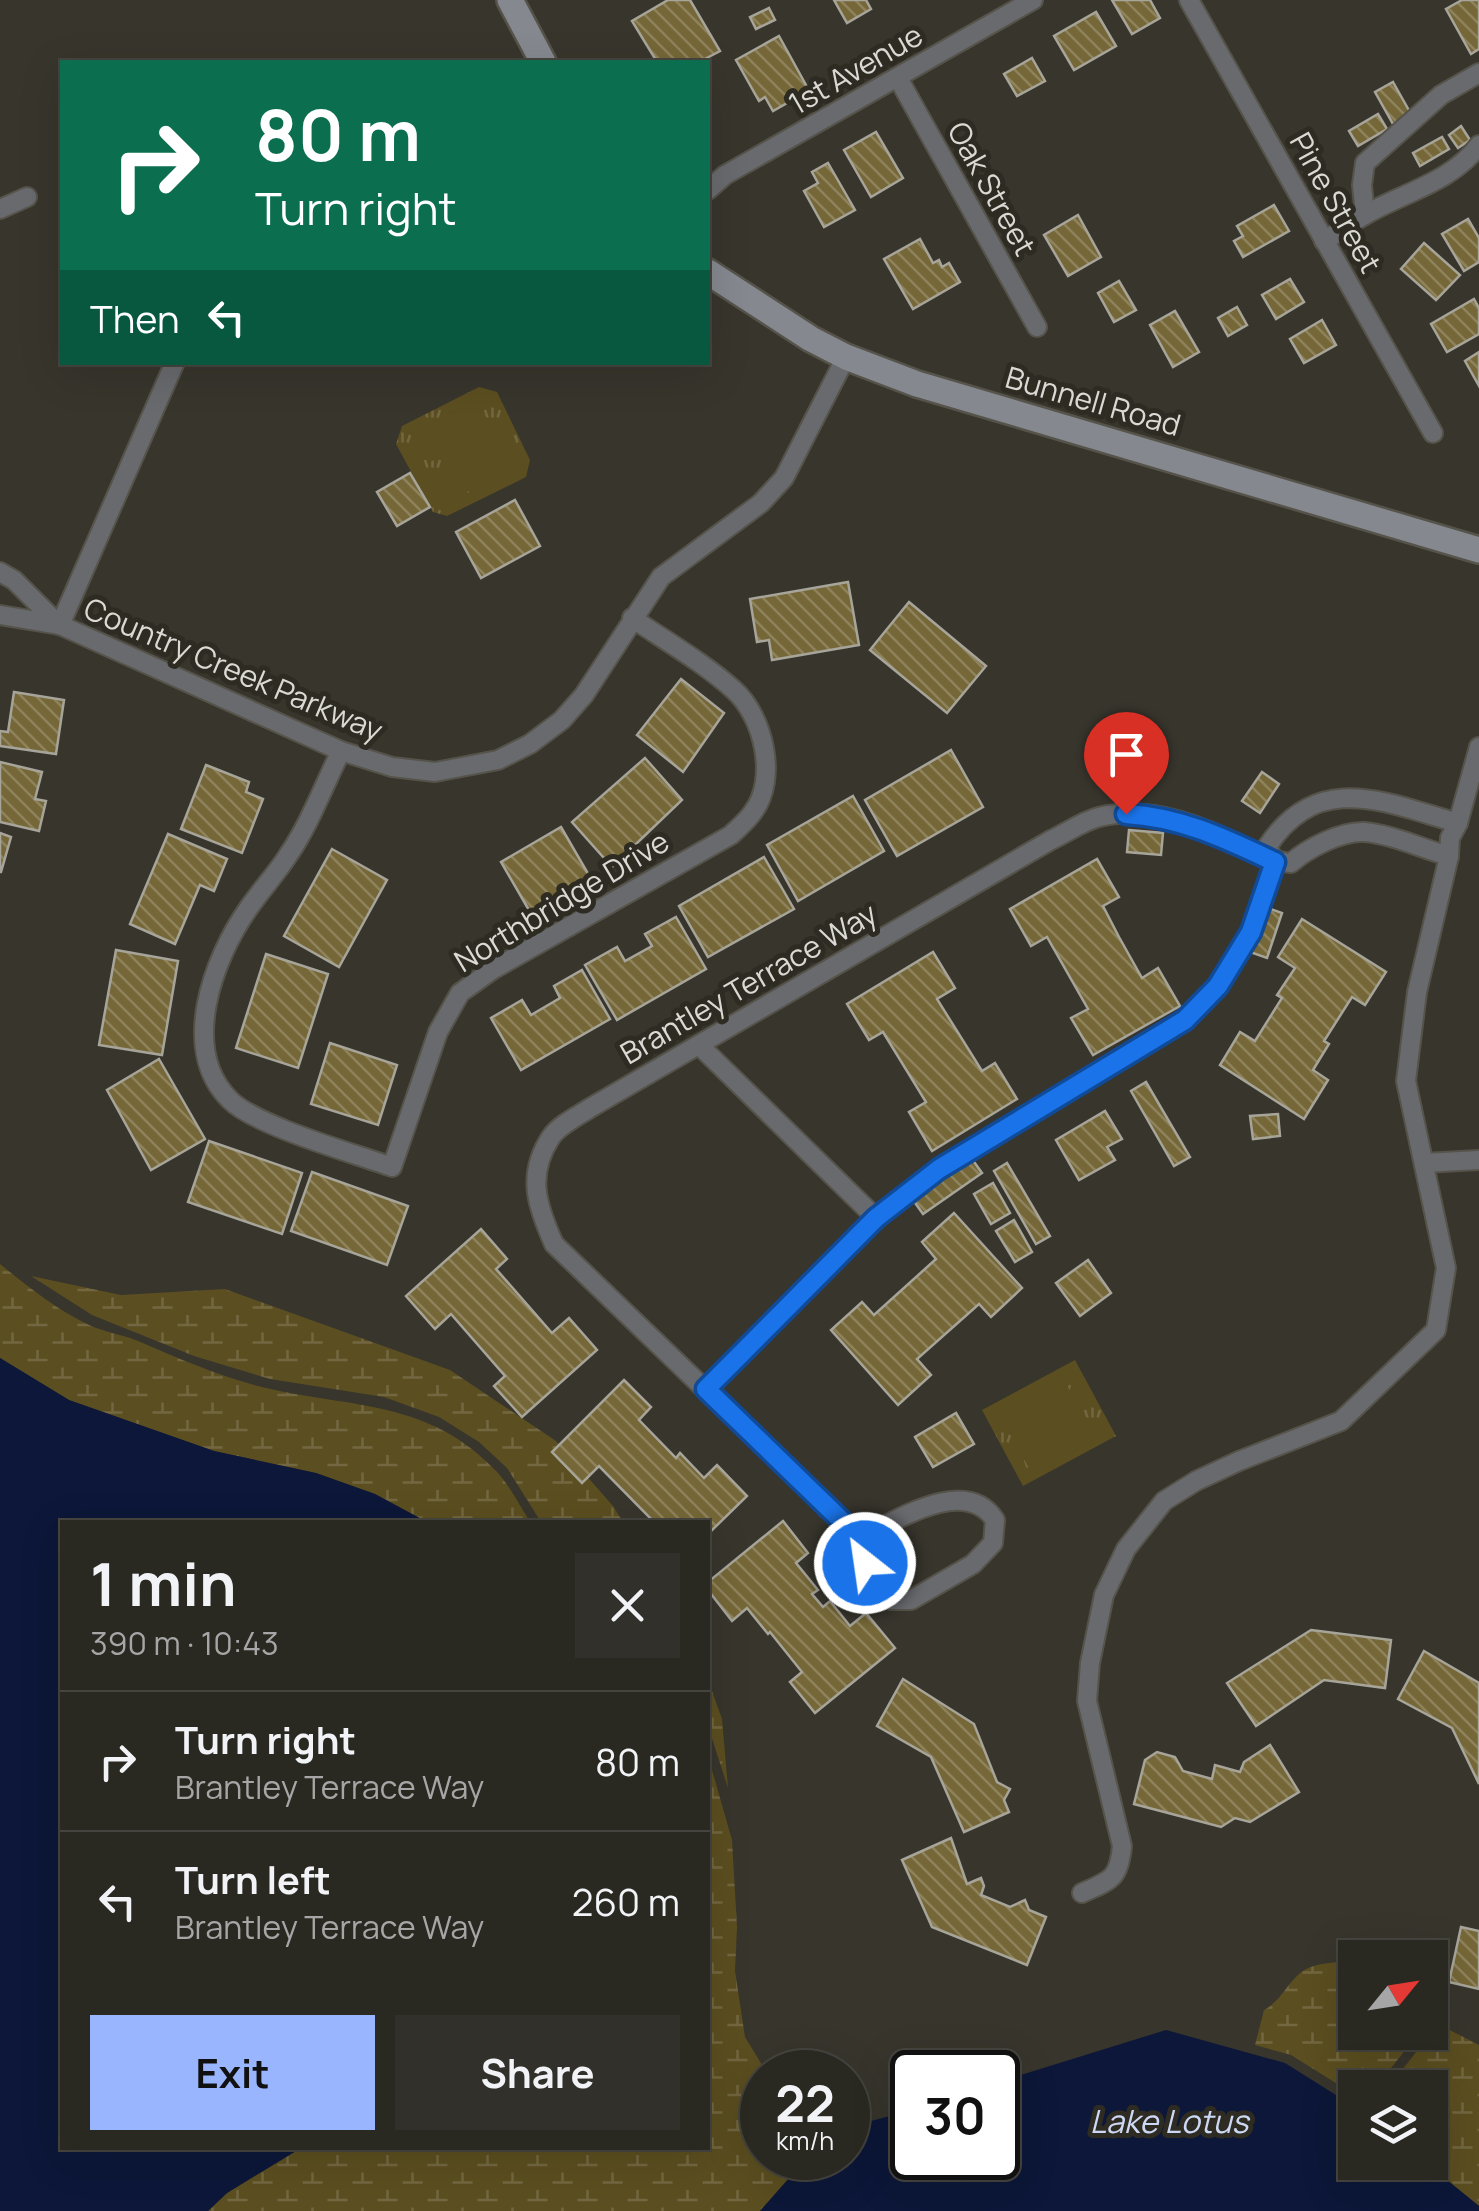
<!DOCTYPE html>
<meta charset="utf-8">
<style>
:root{--surface:#292821;--page:#31302a;--text:#f1f3f6;--muted:#a5a6a5;--line:#45443f;--accent:#99b5fd}
body{margin:0;font-family:Manrope,sans-serif;background:var(--page);color:var(--text);height:100vh;display:flex;flex-direction:column;font-size:38px;white-space:nowrap}
*{box-sizing:border-box;margin:0}
p{font-size:32px;color:var(--muted)}
.icon{flex:none;width:55px;height:55px;fill:none;stroke:currentColor;stroke-width:2;stroke-linecap:round;stroke-linejoin:round}
.map{position:relative;flex:1;overflow:hidden}
.details{position:absolute;left:60px;top:1520px;width:650px;height:630px;display:flex;flex-direction:column;background:var(--surface);border-radius:0px;box-shadow:0 10px 40px #0002,0 0 0 2px var(--line)}
.details>*{flex:none}
.top-card{position:absolute;left:60px;top:60px;width:650px;height:305px;border-radius:0px;box-shadow:0 10px 40px #0002,0 0 0 2px var(--line);background:#0b6e4f;color:#fff;overflow:hidden}
.needle{width:65px;rotate:60deg}
.controls{position:absolute;left:1338px;top:1940px;display:grid;gap:20px}
.controls a{display:grid;place-items:center;width:110px;height:110px;border-radius:0px;background:var(--surface);box-shadow:0 10px 40px #0002,0 0 0 2px var(--line);font-size:50px}
.speed{position:absolute;left:740px;top:2050px;display:flex;gap:20px;font-size:50px;font-weight:700;text-align:center}
.speed>*{display:grid;place-content:center;width:130px;height:130px;border-radius:50%;background:var(--surface);box-shadow:0 10px 40px #0002,0 0 0 2px var(--line);line-height:1}
.speed small{font-size:25px;font-weight:400}
.speed .limit{border:5px solid #111;border-radius:15px;background:#fff;color:#111}
.pin{position:absolute;display:grid;place-items:center;width:85px;height:85px;color:#fff;margin:-102px -42px;border-radius:50% 50% 50% 0;rotate:-45deg;box-shadow:0 0 10px #0007}
.pin .icon{rotate:45deg}
.me{position:absolute;width:110px;margin:-55px;rotate:330deg;stroke-linejoin:round;filter:drop-shadow(0 0 8px #0008)}
.turn{display:flex;align-items:center;gap:35px;height:210px;padding:0 30px;font-size:45px}
.turn .icon{width:130px;height:130px;stroke-width:2.5}
.turn b{display:block;font-size:70px;line-height:85px}
.then{display:flex;align-items:center;height:95px;padding:0 30px;background:#0003;gap:20px;font-size:38px}
.round{display:grid;place-items:center;flex:none;width:105px;height:105px;border-radius:0px;background:var(--page)}
.summary{display:flex;align-items:center;justify-content:space-between;height:170px;padding:0 30px}
h1{font-size:60px;font-weight:700;line-height:75px}
.action{display:flex;gap:20px;margin-top:auto;padding:20px 30px}
.action a{flex:1;height:115px;border-radius:0px;background:var(--accent);color:#111;font-size:40px;font-weight:700;line-height:115px;text-align:center}
.action a+a{background:var(--page);color:var(--text)}
ul{padding:0;list-style:none}
li{display:flex;align-items:center;gap:30px;height:140px;padding:0 30px;border-top:2px solid var(--line)}
li div{flex:1}
li b{display:block;font-size:38px}
li em{font-style:normal}
.map>svg:first-child{display:block}
.wetland{fill:url(#wetland-marsh)}
.park{fill:url(#park-tufts)}
.pitch{fill:#5b4e20}
.water{fill:#0c1739}
.building{fill:url(#building-back-hatch);stroke:#a7a49a;stroke-width:2.5}
.lines{fill:none;stroke-linecap:round;stroke-linejoin:round}
.street-casing{stroke:#55534a;stroke-width:22}
.secondary-casing{stroke:#55534a;stroke-width:30}
.street{stroke:#696a6e;stroke-width:18}
.secondary{stroke:#85888e;stroke-width:25}
.route-casing{stroke:#114b97;stroke-width:25}
.route{stroke:#1a73e8;stroke-width:18}
.labels{text-anchor:middle;stroke-width:10;stroke-linejoin:round;paint-order:stroke}
.street-label{font-size:30px;fill:#dbd9d4;stroke:#2d2b22}
.water-label{font-size:32px;font-style:italic;fill:#cdd8f4;stroke:#2d2b22}
</style>
<div class="map">
<svg width="1479" height="2211" viewBox="0 0 1479 2211">
<defs>
<pattern id="wetland-marsh" width="20" height="14" patternUnits="userSpaceOnUse" patternTransform="scale(2.5)"><rect width="20" height="14" fill="#5b4e20"/><path d="M1 5h8M5 5V1M11 12h8M15 12V8" fill="none" stroke="#726740"/></pattern>
<pattern id="park-tufts" width="24" height="20" patternUnits="userSpaceOnUse" patternTransform="scale(2.5)"><rect width="24" height="20" fill="#5b4e20"/><path d="M3 7l-1-3M5 7V3M7 7l1-3M15 17l-1-3M17 17v-4M19 17l1-3" fill="none" stroke="#726740"/></pattern>
<pattern id="building-back-hatch" width="6" height="6" patternUnits="userSpaceOnUse" patternTransform="scale(2.5)"><rect width="6" height="6" fill="#756737"/><path d="M-1 5l2 2M0 0l6 6M5-1l2 2" fill="none" stroke="#8e835c"/></pattern>
</defs>
<rect width="100%" height="100%" fill="#37352c"/>
<!-- wetland -->
<g class="wetland">
<path d="M0 1264C27 1286 56 1309 87 1324 103 1332 121 1334 138 1341 180 1359 221 1377 266 1388 352 1408 430 1400 497 1472 510 1486 520 1506 530 1522H427L375 1494 316 1473 214 1451 69 1400 0 1358Z"/>
<polygon points="31,1276 121,1295 225,1289 450,1370 556,1441 613,1506 623,1522 541,1522 507,1468 479,1442 439,1417 384,1397 270,1379 194,1356 92,1315"/>
<polygon points="708,1680 722,1719 728,1788 708,1726"/>
<polygon points="708,1756 732,1840 737,1927 735,1971 745,2037 765,2070 762,2158 792,2158 798,2168 760,2211 208,2211 227,2193 301,2148 708,2148"/>
<path d="M1355 1961V2032L1418 2034 1376 2087 1355 2088V2095L1291 2055 1255 2045 1264 2010C1280 2001 1286 1986 1299 1974 1314 1961 1336 1963 1355 1961Z"/>
<polygon points="1438,2024 1479,2045 1479,2206 1426,2163 1430,2162 1430,2088 1388,2088"/>
</g>
<!-- park -->
<g class="park">
<polygon points="479,387 497,392 530,460 526,477 447,516 433,512 396,444 402,426"/>
<polygon points="1075,1360 1116,1436 1023,1486 982,1410"/>
</g>
<!-- pitch -->
<g class="pitch">
<polygon points="478,401 492,431 428,463 413,433"/>
<polygon points="497,440 511,470 447,502 432,472"/>
<polygon points="1061,1374 1077,1404 1013,1438 997,1408"/>
<polygon points="1080,1410 1096,1440 1032,1474 1016,1444"/>
</g>
<!-- water -->
<g class="water">
<polygon points="0,1358 69,1400 214,1451 316,1473 375,1494 427,1522 62,1522 62,2148 301,2148 227,2193 208,2211 0,2211"/>
<polygon points="1166,2030 1285,2063 1355,2107 1355,2162 1426,2163 1479,2206 1479,2211 760,2211 798,2168 813,2158 848,2158 848,2133 860,2124 912,2110 912,2158 998,2158 998,2082"/>
</g>
<!-- building -->
<g class="building">
<polygon points="668,0 690,0 720,51 699,62 657,62 632,21"/>
<polygon points="834,0 866,0 871,9 847,23"/>
<polygon points="1112,0 1150,0 1160,18 1132,34"/>
<polygon points="1462,0 1479,0 1479,49 1471,54 1446,9"/>
<polygon points="769,8 775,20 756,29 750,17"/>
<polygon points="1096,12 1116,46 1074,70 1054,36"/>
<polygon points="779,36 817,105 804,113 796,98 773,111 765,97 759,101 736,60"/>
<polygon points="1032,58 1045,81 1017,96 1004,74"/>
<polygon points="1393,82 1411,114 1393,124 1375,92"/>
<polygon points="1378,114 1387,129 1358,146 1349,131"/>
<polygon points="1461,126 1470,140 1458,148 1449,135"/>
<polygon points="876,132 903,178 871,197 844,150"/>
<polygon points="1442,137 1449,149 1420,166 1413,153"/>
<polygon points="828,163 855,210 824,227 804,191 818,183 812,172"/>
<polygon points="1274,205 1289,231 1243,257 1234,241 1243,236 1237,226"/>
<polygon points="1078,215 1101,257 1068,276 1044,235"/>
<polygon points="1468,219 1479,238 1479,262 1464,271 1442,234"/>
<polygon points="920,239 933,263 939,260 942,267 949,263 960,282 913,309 884,259"/>
<polygon points="1424,243 1460,275 1436,300 1401,269"/>
<polygon points="1290,279 1304,302 1276,319 1262,295"/>
<polygon points="1119,281 1136,310 1114,322 1098,293"/>
<polygon points="1474,299 1479,308 1479,334 1447,352 1431,324"/>
<polygon points="1237,307 1247,325 1228,336 1218,318"/>
<polygon points="1175,311 1199,352 1173,367 1150,325"/>
<polygon points="1322,320 1336,345 1304,363 1290,339"/>
<polygon points="1479,352 1479,386 1465,361"/>
<polygon points="410,473 430,507 397,526 377,492"/>
<polygon points="515,500 540,546 481,578 456,532"/>
<polygon points="848,582 859,645 772,660 769,640 757,642 750,599"/>
<polygon points="909,602 986,666 947,713 870,650"/>
<polygon points="681,679 724,713 683,772 637,735"/>
<polygon points="14,692 64,700 56,754 0,746 0,731 8,732"/>
<polygon points="951,750 983,807 897,856 865,800"/>
<polygon points="645,758 682,800 612,867 572,822"/>
<polygon points="0,762 42,772 35,799 46,801 39,831 0,822"/>
<polygon points="206,765 249,782 246,792 263,799 242,853 181,829"/>
<polygon points="1262,772 1279,784 1260,813 1242,801"/>
<polygon points="853,796 884,851 798,901 767,845"/>
<polygon points="561,827 590,877 530,912 501,862"/>
<polygon points="1129,830 1163,833 1161,855 1127,852"/>
<polygon points="0,833 11,837 1,872 0,872"/>
<polygon points="168,834 227,859 214,891 200,885 175,944 130,924"/>
<polygon points="332,849 387,880 339,967 284,936"/>
<polygon points="764,857 794,909 708,957 679,906"/>
<polygon points="1097,859 1119,897 1103,906 1119,937 1142,978 1158,968 1180,1006 1093,1055 1071,1018 1088,1009 1047,937 1031,946 1010,909"/>
<polygon points="1265,907 1282,913 1267,958 1250,952"/>
<polygon points="676,917 706,969 617,1020 585,965 617,947 625,961 652,946 645,934"/>
<polygon points="1302,919 1386,972 1365,1005 1352,997 1324,1041 1329,1044 1313,1070 1328,1080 1304,1119 1220,1065 1240,1032 1255,1041 1282,998 1277,995 1295,968 1278,957"/>
<polygon points="116,950 178,961 162,1055 99,1045"/>
<polygon points="933,952 955,988 937,999 982,1071 995,1063 1017,1099 932,1151 909,1112 926,1102 883,1032 869,1040 847,1004"/>
<polygon points="266,954 328,974 298,1068 236,1048"/>
<polygon points="582,970 610,1019 521,1070 491,1018 522,1000 531,1015 560,998 554,986"/>
<polygon points="330,1043 397,1065 378,1125 311,1104"/>
<polygon points="159,1059 205,1139 151,1170 107,1090"/>
<polygon points="1146,1082 1190,1157 1174,1166 1131,1091"/>
<polygon points="1105,1111 1122,1139 1107,1147 1115,1160 1079,1180 1056,1140"/>
<polygon points="1278,1114 1280,1136 1253,1139 1250,1116"/>
<polygon points="209,1141 302,1173 282,1234 188,1202"/>
<polygon points="972,1159 982,1173 923,1214 913,1200"/>
<polygon points="1007,1163 1050,1236 1036,1244 994,1171"/>
<polygon points="312,1172 408,1206 387,1265 291,1231"/>
<polygon points="993,1183 1010,1213 991,1224 974,1194"/>
<polygon points="954,1213 1022,1288 991,1317 979,1304 917,1359 931,1375 898,1405 831,1330 862,1302 874,1315 936,1259 922,1242"/>
<polygon points="1014,1220 1032,1252 1015,1262 996,1231"/>
<polygon points="481,1229 507,1259 496,1269 552,1333 569,1318 597,1350 522,1417 494,1386 505,1376 451,1314 435,1329 406,1296"/>
<polygon points="1088,1260 1111,1293 1080,1316 1056,1283"/>
<polygon points="624,1380 651,1407 639,1420 676,1458 680,1453 704,1478 717,1465 747,1496 708,1534 708,1522 654,1522 599,1466 582,1483 552,1452"/>
<polygon points="956,1413 974,1444 933,1467 915,1437"/>
<polygon points="783,1521 808,1553 796,1563 818,1590 812,1594 823,1607 830,1601 850,1626 866,1613 895,1648 815,1713 790,1682 802,1672 770,1632 768,1634 747,1608 732,1621 708,1590 708,1582"/>
<polygon points="1311,1630 1391,1640 1385,1688 1324,1680 1256,1726 1227,1683"/>
<polygon points="1424,1651 1479,1683 1479,1784 1452,1728 1398,1699"/>
<polygon points="903,1679 974,1724 997,1782 1010,1789 1004,1800 1009,1812 964,1832 931,1757 877,1726"/>
<polygon points="1270,1745 1299,1792 1250,1822 1235,1818 1221,1827 1134,1804 1145,1760 1157,1752 1175,1757 1183,1771 1212,1779 1215,1765 1240,1772 1244,1762"/>
<polygon points="951,1838 967,1884 981,1878 984,1886 981,1895 1010,1907 1025,1900 1029,1910 1046,1917 1027,1965 932,1927 902,1860"/>
<polygon points="1461,1927 1479,1931 1479,1989 1449,1982"/>
</g>
<g class="lines">
<!-- street casing -->
<g class="street-casing">
<g id="street">
<polyline points="1189,0 1433,433"/>
<polyline points="898,78 1037,327"/>
<polyline points="708,190 725,175 1033,0"/>
<polyline points="0,209 27,197"/>
<polyline points="1365,215 1362,185 1365,163 1441,95 1479,73"/>
<path d="M1324 241C1338 232 1351 223 1365 215 1402 193 1452 182 1479 145"/>
<polyline points="0,572 14,580 59,625"/>
<polyline points="0,615 60,625 341,751 392,767 435,772 498,760 530,744 562,720 584,695 661,577 761,503 784,478 846,357"/>
<polyline points="60,625 175,362"/>
<path d="M341 751C324 785 310 823 289 854 277 873 261 890 248 909 213 959 179 1050 230 1100 256 1126 353 1153 392 1167L438 1032 460 993 492 970 731 835C738 828 747 821 753 812 778 779 764 717 734 690 704 663 666 641 632 618"/>
<polyline points="699,1045 876,1218"/>
<polyline points="1424,1163 1479,1160"/>
<path d="M706 1389 876 1218 939 1169 1185 1021 1218 985 1251 932 1275 862 1267 847C1318 769 1386 803 1458 823"/>
<path d="M853 1542C891 1524 964 1473 995 1520L993 1543 973 1564 911 1600H891L877 1584 841 1520 554 1244C537 1206 526 1175 551 1137 559 1125 578 1116 590 1108L1051 840C1066 833 1083 821 1099 817 1142 806 1188 821 1227 839 1248 849 1268 861 1291 863 1308 848 1341 831 1364 832 1391 834 1423 849 1449 856"/>
<path d="M1082 1893C1111 1880 1119 1879 1122 1846L1087 1701 1090 1663 1104 1595 1126 1549 1164 1501 1196 1481 1239 1461 1341 1421 1436 1330 1446 1268 1406 1081 1417 992 1449 856 1450 838 1458 823 1479 747"/>
</g>
</g>
<!-- secondary casing -->
<g class="secondary-casing">
<g id="secondary">
<polyline points="510,0 543,62"/>
<polyline points="708,272 811,339 846,357 917,384 1479,550"/>
</g>
</g>
<!-- street -->
<use href="#street" class="street"/>
<!-- secondary -->
<use href="#secondary" class="secondary"/>
</g>
<g class="lines">
<!-- route casing -->
<g class="route-casing">
<path id="route" d="M865 1563 841 1520 706 1389 876 1218 939 1169 1185 1020 1218 986 1251 932 1275 862C1226 839 1181 817 1126 814"/>
</g>
<!-- route -->
<use href="#route" class="route"/>
</g>
<g class="labels">
<!-- street labels -->
<g class="street-label">
<text transform="translate(856 70) rotate(-30)" y="10">1st Avenue</text>
<text transform="translate(991 189) rotate(61)" y="10">Oak Street</text>
<text transform="translate(1335 203) rotate(61)" y="10">Pine Street</text>
<text transform="translate(1093 402) rotate(16)" y="10">Bunnell Road</text>
<text transform="translate(233 670) rotate(23)" y="10">Country Creek Parkway</text>
<text transform="translate(562 902) rotate(-31)" y="10">Northbridge Drive</text>
<text transform="translate(749 984) rotate(-30)" y="10">Brantley Terrace Way</text>
</g>
<!-- water labels -->
<g class="water-label">
<text x="1169" y="2133">Lake Lotus</text>
</g>
</g>
</svg>
<div class="controls">
<a><svg class="needle" viewBox="-14 -14 28 28"><path d="M0-13l5 13h-10z" fill="#e53935"/><path d="M0 13l5-13h-10z" fill="#a5a6a5"/></svg></a>
<a><svg class="icon" aria-label="layers" viewBox="0 0 24 24"><path d="M12 4l9 5-9 5-9-5zM3 14l9 5 9-5"/></svg></a>
</div>
<div class="speed"><div>22<small>km/h</small></div><div class="limit">30</div></div>
<div class="pin" style="left:1126px;top:814px;background:#d93025"><svg class="icon" aria-label="arrive" viewBox="0 0 24 24"><path d="M6 21V4h12l-3 4 3 4H6"/></svg></div>
<svg class="me" style="left:865px;top:1563px" viewBox="-20 -20 40 40"><circle r="17" fill="#1a73e8" stroke="#fff" stroke-width="3"/><path d="M0-11L8 9 0 5-8 9z" fill="#fff"/></svg>
<div class="top-card">
<div class="turn"><svg class="icon" aria-label="right" viewBox="0 0 24 24"><path d="M7 20v-9h11M14 6l5 5-5 5"/></svg><div><b>80 m</b>Turn right</div></div>
<div class="then">Then<svg class="icon" aria-label="left" viewBox="0 0 24 24"><path d="M17 20v-9H6M10 6l-5 5 5 5"/></svg></div>
</div>
<section class="details">
<div class="summary"><div><h1>1 min</h1><p>390 m · 10:43</p></div><a class="round"><svg class="icon" aria-label="close" viewBox="0 0 24 24"><path d="M6 6l12 12M18 6L6 18"/></svg></a></div>
<ul>
<li><svg class="icon" aria-label="right" viewBox="0 0 24 24"><path d="M7 20v-9h11M14 6l5 5-5 5"/></svg><div><b>Turn right</b><p>Brantley Terrace Way</p></div><em>80 m</em></li>
<li><svg class="icon" aria-label="left" viewBox="0 0 24 24"><path d="M17 20v-9H6M10 6l-5 5 5 5"/></svg><div><b>Turn left</b><p>Brantley Terrace Way</p></div><em>260 m</em></li>
</ul>
<div class="action"><a>Exit</a><a>Share</a></div>
</section>
</div>
